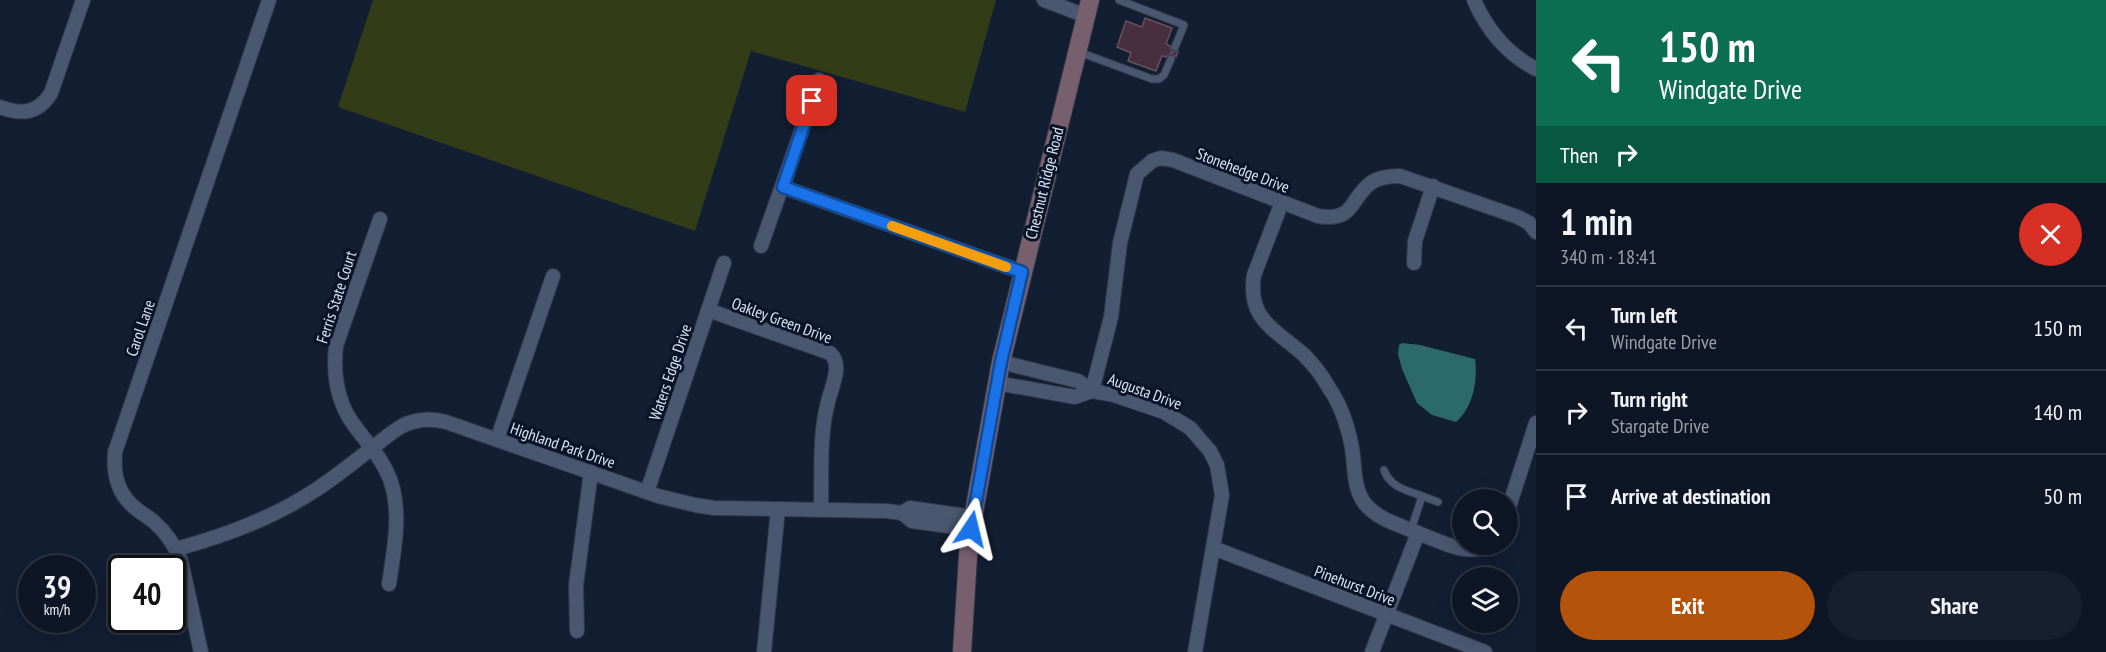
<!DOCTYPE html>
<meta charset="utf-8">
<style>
:root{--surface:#0e1626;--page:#171f2e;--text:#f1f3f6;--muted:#9b9fa7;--line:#2e3543;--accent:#b45309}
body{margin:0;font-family:"PT Sans Narrow",sans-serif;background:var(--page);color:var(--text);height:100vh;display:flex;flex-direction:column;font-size:22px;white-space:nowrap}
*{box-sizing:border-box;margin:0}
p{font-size:20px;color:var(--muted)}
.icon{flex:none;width:33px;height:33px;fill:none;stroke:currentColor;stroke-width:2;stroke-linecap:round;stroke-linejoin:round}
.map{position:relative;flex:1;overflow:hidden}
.details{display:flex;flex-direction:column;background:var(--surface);width:570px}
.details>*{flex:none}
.hud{background:#0b6e4f;color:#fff;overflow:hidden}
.tools{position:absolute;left:1452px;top:489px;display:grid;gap:12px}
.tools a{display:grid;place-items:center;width:66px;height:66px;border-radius:50%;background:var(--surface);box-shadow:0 3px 15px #0003,0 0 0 2px var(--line);font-size:30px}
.speed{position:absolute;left:18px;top:555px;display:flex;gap:12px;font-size:30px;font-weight:700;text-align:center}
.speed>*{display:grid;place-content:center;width:78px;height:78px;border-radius:50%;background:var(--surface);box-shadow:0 3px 15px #0003,0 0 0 2px var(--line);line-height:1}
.speed small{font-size:15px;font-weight:400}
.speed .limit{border:3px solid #111;border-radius:9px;background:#fff;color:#111}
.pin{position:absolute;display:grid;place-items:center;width:51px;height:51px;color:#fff;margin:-26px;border-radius:12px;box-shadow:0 3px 9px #0006}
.me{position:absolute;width:66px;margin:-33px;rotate:10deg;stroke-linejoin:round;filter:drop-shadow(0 0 4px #0008)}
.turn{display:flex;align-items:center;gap:21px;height:126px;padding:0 24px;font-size:27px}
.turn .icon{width:78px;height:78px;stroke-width:2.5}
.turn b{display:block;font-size:42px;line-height:51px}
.then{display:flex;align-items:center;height:57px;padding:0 24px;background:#0003;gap:12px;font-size:22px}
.round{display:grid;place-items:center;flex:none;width:63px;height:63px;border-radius:32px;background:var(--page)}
.headline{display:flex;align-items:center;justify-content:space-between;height:102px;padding:0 24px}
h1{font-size:36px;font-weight:600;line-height:45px}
.action{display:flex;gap:12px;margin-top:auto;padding:12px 24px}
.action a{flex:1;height:69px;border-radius:36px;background:var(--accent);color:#fff;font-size:24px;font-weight:600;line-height:69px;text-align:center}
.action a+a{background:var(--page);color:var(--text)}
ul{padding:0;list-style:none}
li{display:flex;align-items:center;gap:18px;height:84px;padding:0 24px;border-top:2px solid var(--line)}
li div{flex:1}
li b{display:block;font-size:22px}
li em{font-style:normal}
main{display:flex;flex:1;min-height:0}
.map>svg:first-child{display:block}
.green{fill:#323d17}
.water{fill:#2b696d}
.building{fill:#482f3e;stroke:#694e5f;stroke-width:1.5}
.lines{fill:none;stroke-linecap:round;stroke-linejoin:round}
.lane-casing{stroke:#313849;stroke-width:9}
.street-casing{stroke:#313849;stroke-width:16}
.secondary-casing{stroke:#313849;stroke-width:20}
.lane{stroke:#495770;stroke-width:7}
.street{stroke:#495770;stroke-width:14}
.secondary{stroke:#775f6e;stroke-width:18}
.route-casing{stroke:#114b97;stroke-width:15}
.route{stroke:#1a73e8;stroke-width:10}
.slow{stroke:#f59e0b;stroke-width:10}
.labels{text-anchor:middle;stroke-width:6;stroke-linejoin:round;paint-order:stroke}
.street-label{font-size:16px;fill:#dbe4f2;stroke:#091428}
</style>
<main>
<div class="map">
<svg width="1536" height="652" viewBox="0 0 1536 652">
<rect width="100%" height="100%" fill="#121e32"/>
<!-- green -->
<polygon class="green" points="373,0 996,0 965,112 751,51 695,231 338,107"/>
<!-- water -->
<path class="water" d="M1402 343 1420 345 1475 359C1478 381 1473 407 1456 422L1432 415 1417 403 1402 369 1398 354 1399 345Z"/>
<!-- building -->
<polygon class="building" points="1145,18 1172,28 1166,44 1170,46 1172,52 1178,51 1176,57 1171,53 1166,57 1162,56 1156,71 1128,61 1131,53 1117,47 1126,21 1142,27"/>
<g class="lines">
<!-- lane casing -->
<g class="lane-casing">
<g id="lane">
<polyline points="1119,0 1184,25 1175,47"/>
<polyline points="1079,52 1152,79 1159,79 1164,75 1171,59"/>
<path d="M1384 470C1390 487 1406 490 1422 496"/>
<polyline points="1411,530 1422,496 1438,502"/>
</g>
</g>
<!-- street casing -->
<g class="street-casing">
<g id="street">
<polyline points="1044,0 1086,16"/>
<path d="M1474 0C1487 30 1507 54 1536 69"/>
<path d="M0 107C21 115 38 114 51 93L83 0"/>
<polyline points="783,187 1022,272"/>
<path d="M1282 202 1254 275C1247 320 1275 329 1304 355 1313 364 1323 377 1329 388 1341 405 1348 427 1352 448 1355 466 1353 485 1363 501 1375 519 1400 525 1418 533"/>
<path d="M380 219 336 346C333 374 337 402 354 425 367 443 382 458 390 479 402 513 394 549 389 584"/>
<polyline points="761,246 819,80"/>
<polyline points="1414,263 1415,241 1433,186"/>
<path d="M708 310 830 353C844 366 830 389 827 406 819 440 822 475 821 510"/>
<polyline points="1001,362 1078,381 1092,391 1114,395 1164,412 1190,428 1210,451 1217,465 1222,495 1195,652"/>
<polyline points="997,383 1075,397 1092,391"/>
<path d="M1092 391 1111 317 1120 243 1137 174 1152 161 1161 158 1173 160 1318 216C1356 222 1349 198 1372 182 1380 177 1391 176 1400 176L1518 217 1529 223 1536 232"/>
<polyline points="497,440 553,276"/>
<polyline points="647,492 724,263"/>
<polyline points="1508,510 1536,423"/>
<polyline points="902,513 910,508 973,517"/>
<polyline points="1213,548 1485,652"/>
<path d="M176 549C225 536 271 519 314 491 336 477 356 460 376 445 385 438 393 431 402 426 416 419 431 418 446 422L658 496 695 505 714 508 887 511 902 513 912 521 971 529"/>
<polyline points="577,631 576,585 591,472"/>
<path d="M201 652 181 561C175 546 167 533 154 522 150 518 144 515 139 511 118 496 113 476 115 452L269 0"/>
<polyline points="764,652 778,509"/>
<path d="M1372 652 1418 533C1442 542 1468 558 1492 544"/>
</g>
</g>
<!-- secondary casing -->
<g class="secondary-casing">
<polyline id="secondary" points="962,652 968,556 971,529 1001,362 1090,0"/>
</g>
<!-- lane -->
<use href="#lane" class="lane"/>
<!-- street -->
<use href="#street" class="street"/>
<!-- secondary -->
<use href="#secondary" class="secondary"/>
</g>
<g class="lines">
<!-- route casing -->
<g class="route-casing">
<polyline id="route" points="812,101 783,187 1022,272 1001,362 971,529"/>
</g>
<!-- route -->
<use href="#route" class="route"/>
<!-- slow -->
<polyline class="slow" points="892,226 1006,267"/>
</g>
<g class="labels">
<!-- street labels -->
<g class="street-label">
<text transform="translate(1243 170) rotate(21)" y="6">Stonehedge Drive</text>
<text transform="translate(1044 183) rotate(-76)" y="6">Chestnut Ridge Road</text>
<text transform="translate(336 297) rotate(-72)" y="6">Ferris State Court</text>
<text transform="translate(782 320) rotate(20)" y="6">Oakley Green Drive</text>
<text transform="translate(140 328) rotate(-71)" y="6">Carol Lane</text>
<text transform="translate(670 372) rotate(-71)" y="6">Waters Edge Drive</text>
<text transform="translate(1145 391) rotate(20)" y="6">Augusta Drive</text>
<text transform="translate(563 445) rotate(19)" y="6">Highland Park Drive</text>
<text transform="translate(1355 585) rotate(21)" y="6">Pinehurst Drive</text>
</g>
</g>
</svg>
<div class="tools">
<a><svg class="icon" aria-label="search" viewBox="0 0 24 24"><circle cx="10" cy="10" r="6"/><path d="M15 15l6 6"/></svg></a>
<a><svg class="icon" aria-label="layers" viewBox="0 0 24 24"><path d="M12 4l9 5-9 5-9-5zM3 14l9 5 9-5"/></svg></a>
</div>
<div class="speed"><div>39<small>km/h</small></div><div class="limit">40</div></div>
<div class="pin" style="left:812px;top:101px;background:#d93025"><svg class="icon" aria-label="arrive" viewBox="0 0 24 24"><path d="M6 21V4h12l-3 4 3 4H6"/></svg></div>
<svg class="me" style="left:971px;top:529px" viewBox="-20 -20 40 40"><path d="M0-17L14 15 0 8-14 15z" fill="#1a73e8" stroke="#fff" stroke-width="4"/></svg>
</div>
<section class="details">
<div class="hud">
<div class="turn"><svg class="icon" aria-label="left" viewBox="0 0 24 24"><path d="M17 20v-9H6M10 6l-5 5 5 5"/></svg><div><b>150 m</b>Windgate Drive</div></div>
<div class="then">Then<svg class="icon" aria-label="right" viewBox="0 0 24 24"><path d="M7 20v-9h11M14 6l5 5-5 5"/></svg></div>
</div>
<div class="headline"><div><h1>1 min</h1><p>340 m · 18:41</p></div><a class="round" style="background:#d93025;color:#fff"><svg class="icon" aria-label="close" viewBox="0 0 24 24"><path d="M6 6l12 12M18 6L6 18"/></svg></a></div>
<ul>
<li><svg class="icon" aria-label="left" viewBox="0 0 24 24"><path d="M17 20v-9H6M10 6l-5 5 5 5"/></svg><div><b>Turn left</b><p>Windgate Drive</p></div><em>150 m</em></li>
<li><svg class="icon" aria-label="right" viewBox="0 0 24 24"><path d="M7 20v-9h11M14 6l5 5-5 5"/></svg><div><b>Turn right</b><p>Stargate Drive</p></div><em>140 m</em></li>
<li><svg class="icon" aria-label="arrive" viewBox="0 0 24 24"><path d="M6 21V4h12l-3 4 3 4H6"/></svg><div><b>Arrive at destination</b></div><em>50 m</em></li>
</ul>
<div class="action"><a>Exit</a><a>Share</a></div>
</section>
</main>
